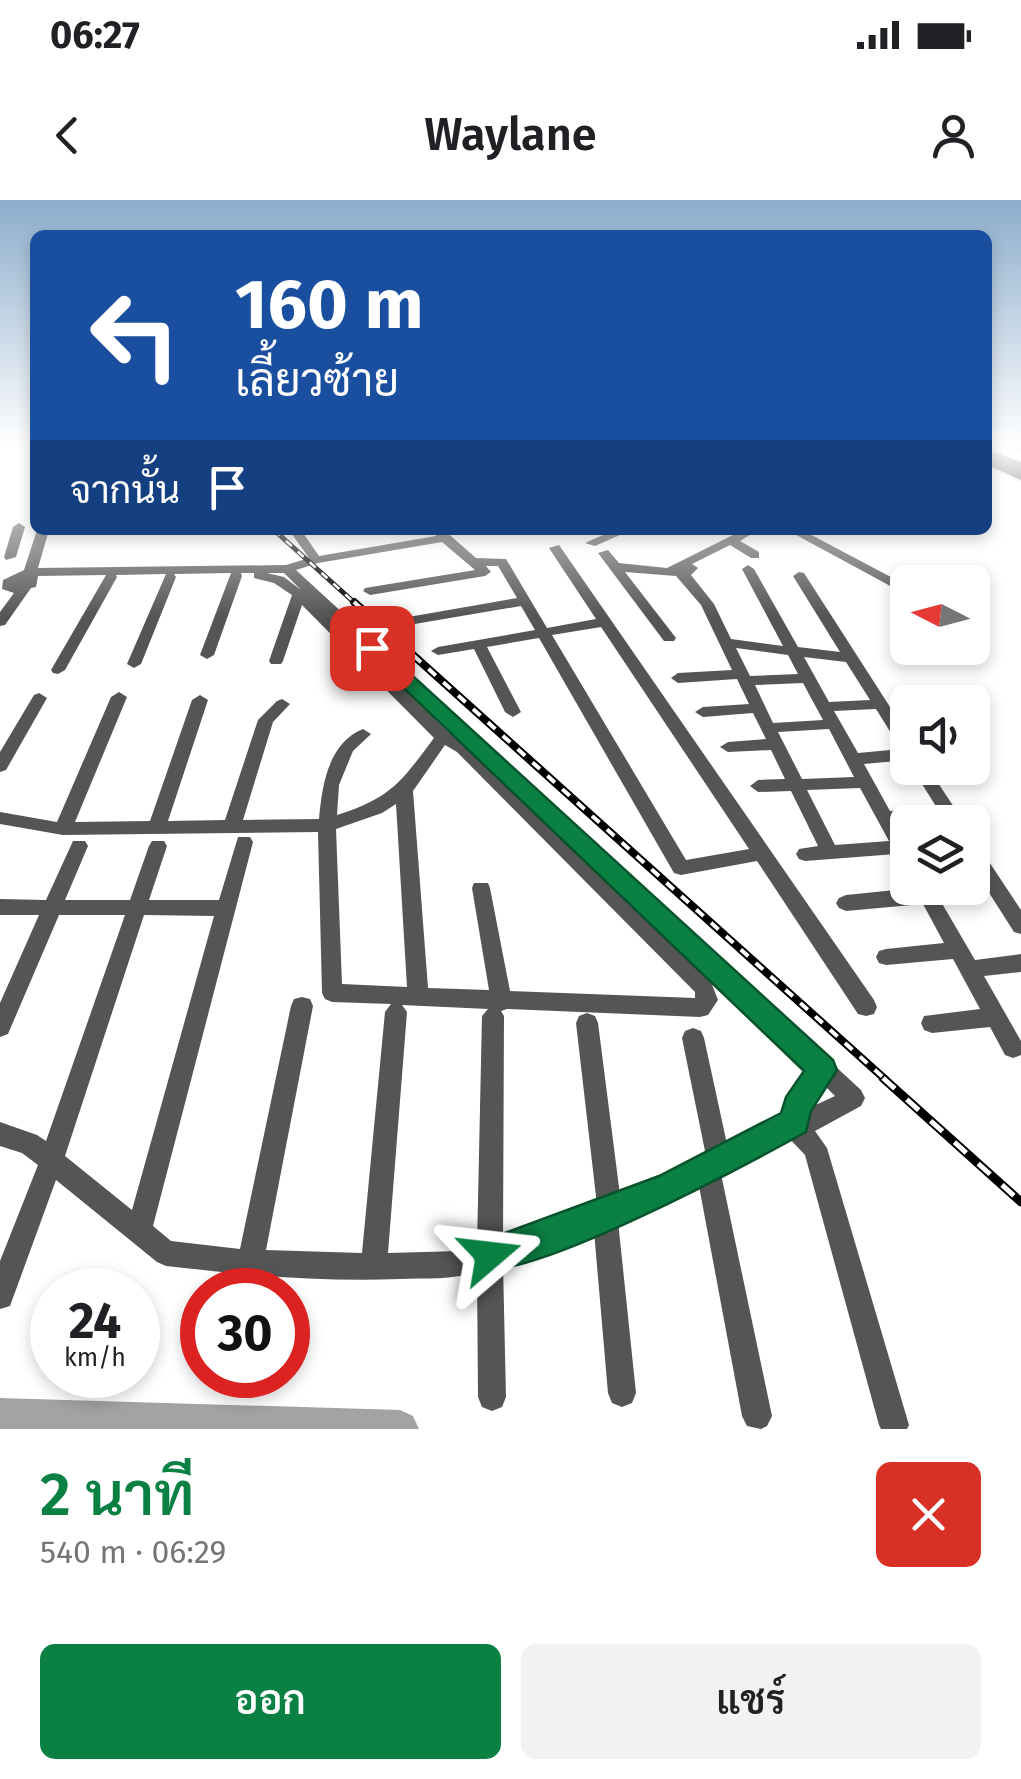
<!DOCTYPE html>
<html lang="th">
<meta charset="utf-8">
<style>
:root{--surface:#fff;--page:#f2f2f2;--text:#202124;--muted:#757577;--accent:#0b8043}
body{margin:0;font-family:"Fira Sans",Sarabun,sans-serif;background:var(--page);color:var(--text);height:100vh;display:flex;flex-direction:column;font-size:38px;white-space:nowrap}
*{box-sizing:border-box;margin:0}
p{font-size:32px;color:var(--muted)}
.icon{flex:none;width:55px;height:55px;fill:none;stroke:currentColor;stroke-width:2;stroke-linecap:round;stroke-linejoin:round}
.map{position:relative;height:1229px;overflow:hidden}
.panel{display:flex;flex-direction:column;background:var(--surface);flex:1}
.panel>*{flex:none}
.hud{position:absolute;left:30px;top:30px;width:962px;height:305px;border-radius:15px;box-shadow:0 5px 15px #0003;background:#1a4fa0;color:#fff;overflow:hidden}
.needle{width:65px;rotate:276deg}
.controls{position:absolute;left:890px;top:365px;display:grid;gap:20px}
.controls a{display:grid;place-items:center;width:100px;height:100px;border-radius:15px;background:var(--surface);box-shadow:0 5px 15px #0003;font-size:50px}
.speed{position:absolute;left:30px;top:1068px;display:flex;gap:20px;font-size:50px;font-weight:700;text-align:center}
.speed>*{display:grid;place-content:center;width:130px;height:130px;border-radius:50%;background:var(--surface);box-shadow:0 5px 15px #0003;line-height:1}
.speed small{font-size:25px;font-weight:400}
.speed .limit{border:15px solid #d22;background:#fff;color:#111}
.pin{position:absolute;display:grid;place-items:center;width:85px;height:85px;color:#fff;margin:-42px;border-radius:20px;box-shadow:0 5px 15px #0006}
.me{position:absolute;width:110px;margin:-55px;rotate:73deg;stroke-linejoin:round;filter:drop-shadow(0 0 8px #0008)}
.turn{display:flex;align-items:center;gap:35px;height:210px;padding:0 40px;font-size:45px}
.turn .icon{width:130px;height:130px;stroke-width:2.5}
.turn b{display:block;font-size:70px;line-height:85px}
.then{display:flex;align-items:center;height:95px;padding:0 40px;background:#0003;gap:20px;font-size:38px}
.round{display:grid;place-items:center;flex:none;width:105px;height:105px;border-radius:15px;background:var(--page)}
.summary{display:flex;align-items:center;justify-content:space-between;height:170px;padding:0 40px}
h1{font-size:60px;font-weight:600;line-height:75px;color:var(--accent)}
.button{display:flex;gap:20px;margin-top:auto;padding:20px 40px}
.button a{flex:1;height:115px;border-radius:15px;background:var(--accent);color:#fff;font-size:40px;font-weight:600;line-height:115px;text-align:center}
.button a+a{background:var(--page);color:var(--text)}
.status{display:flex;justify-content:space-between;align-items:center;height:70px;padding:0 50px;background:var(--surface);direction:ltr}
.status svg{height:28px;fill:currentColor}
header{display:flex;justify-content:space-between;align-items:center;height:130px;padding:0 40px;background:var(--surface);font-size:45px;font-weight:600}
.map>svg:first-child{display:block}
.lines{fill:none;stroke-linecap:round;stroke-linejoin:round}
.river{fill:#a3a3a3;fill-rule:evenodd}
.major-casing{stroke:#dbdbdb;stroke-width:4}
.highway-casing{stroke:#dbdbdb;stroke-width:4}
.minor{fill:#555;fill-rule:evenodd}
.major{fill:#000;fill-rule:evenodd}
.highway{fill:#000;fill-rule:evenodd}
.rail-far2-casing{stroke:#000;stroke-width:5}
.rail-far1-casing{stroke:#000;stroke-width:8}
.rail-casing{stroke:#000;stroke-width:9}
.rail-far2{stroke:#fff;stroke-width:2.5;stroke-dasharray:8;stroke-linecap:butt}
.rail-far1{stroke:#fff;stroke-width:4;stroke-dasharray:10;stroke-linecap:butt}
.rail{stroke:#fff;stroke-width:5;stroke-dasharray:16;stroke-linecap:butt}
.route{fill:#0b8043;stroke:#07532c;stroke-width:2.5}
</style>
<div class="status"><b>06:27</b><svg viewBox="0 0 49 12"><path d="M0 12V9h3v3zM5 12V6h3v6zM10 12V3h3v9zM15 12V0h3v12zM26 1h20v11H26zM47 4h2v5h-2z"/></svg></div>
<header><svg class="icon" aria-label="back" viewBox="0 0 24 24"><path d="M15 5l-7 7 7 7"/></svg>Waylane<svg class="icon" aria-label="person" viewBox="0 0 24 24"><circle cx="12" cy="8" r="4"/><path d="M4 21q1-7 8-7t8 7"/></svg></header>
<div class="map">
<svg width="1021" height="1229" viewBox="0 0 1021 1229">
<rect width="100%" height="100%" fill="#fff"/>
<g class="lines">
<!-- river -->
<polygon class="river" points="0,1198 400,1210 413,1216 419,1229 0,1229"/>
<!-- major casing -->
<g class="major-casing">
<g id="major">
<polygon points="1007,245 1021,245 1021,252"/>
<polygon points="988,257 1021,271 1021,280 988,265"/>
</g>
</g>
<!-- highway casing -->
<g class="highway-casing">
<polygon id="highway" points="988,250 1021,262 1021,273 988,259"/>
</g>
<!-- minor -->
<g class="minor">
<polygon points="19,323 25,327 16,357 6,360 4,357 13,327"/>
<path d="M37 330H49L38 368 286 365 309 358 289 330H301L319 356 436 336 432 330H444L476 358 506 359 547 428 596 419 549 348 559 345 874 800 877 807 874 814 866 816 858 814 757 661 681 675 674 673 539 438 487 447 521 512 513 517 505 512 474 449 438 455 431 451 438 447 535 430 521 406 397 427 390 423 397 419 517 398 498 366H486L491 372 485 376 370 395 363 391 365 388 475 370 442 342 318 363 296 370 861 890 865 898 861 906 815 931 827 948 909 1225 907 1229H881L879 1225 805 955 788 937 721 974 772 1216 767 1226 761 1229 747 1226 742 1216 699 986 618 1021 636 1193 632 1203 622 1207 612 1203 608 1193 594 1031 503 1064 506 1197 502 1207 492 1211 482 1207 478 1197 477 1072C452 1080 426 1078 400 1079 321 1082 244 1075 166 1066L157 1062 56 980 10 1106 0 1109V1061L38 965 22 953 0 946V922L37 935 46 941 125 715H59L8 834 0 837V803L39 715H0V699L46 700 73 641H85L88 646 65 700H130L149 646 152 641H164L167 646 149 700H219L238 637H250L253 642 153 1026 171 1041 240 1049 291 806 294 799 302 797 310 799 313 806 266 1050 362 1053 385 812 391 804 332 802 325 799 322 793 318 632 63 635 0 624V612L57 622 111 497 119 492 127 497 75 622 150 621 192 500 200 495 208 500 168 621 225 620 258 520 277 501 282 499 290 504 273 522 243 620 319 619C322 586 328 543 363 529L371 534 353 551 339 585 337 615C391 598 401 582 434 538L302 405 283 461 281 464H271L269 461 292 395 274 383 254 378V373H241L242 376 214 455 207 459 200 455 231 373 174 374 176 377 141 464 134 468 127 464 166 374 116 375 117 377 65 470 58 474 53 473 51 470 106 375 38 376 36 387 31 388 5 425 0 426V412L14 393 2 389 3 380 24 370ZM267 373H284L301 390 284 377ZM323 410 458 538 449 533ZM601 427 749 649 686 660 552 435ZM445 545 457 552 695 792V798L510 791 490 688 488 683H474L472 688 489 790 428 788 413 591ZM396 604 407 787 342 784 336 629 382 613ZM619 691 809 871 788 899 784 915 727 944 704 838 701 831 693 828 685 831 682 838 706 956 661 979 620 995 598 823 595 816 587 813 579 816 576 823 597 1005 503 1038 504 816 501 811 507 809 700 817 708 815 718 800 711 782ZM144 715 214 716 132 1010 65 956ZM402 805 488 809 482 816 477 1046 460 1051 388 1053 407 812ZM825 886 835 896 809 908Z"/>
<polygon points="614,330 631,330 595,346 585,343"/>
<path d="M743 330H758L740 341 759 352V358H751L730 345 692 364 698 368 691 375 714 404 731 439 783 446 742 369 748 365 754 369 798 447 840 452 793 376 799 372 804 373 908 535V560L864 564 890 611 937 608 912 568H928L964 622 897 624 908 642V666L902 664 896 654 805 661 799 659 796 654 799 649 818 646 791 591 758 592 750 586 758 580 785 579 771 550 728 552 720 547 728 542 766 539 753 513 703 517 695 512 703 507 749 504 737 479 678 483 671 478 678 473 732 470 701 405 676 376 625 372 676 438 674 441H664L598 353 608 350 619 363 667 368ZM736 448 788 455 798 474 750 476ZM804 457 846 462 870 500 829 502ZM803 483 823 520 773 523 755 485ZM876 509 901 549 858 553 834 511ZM829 529 854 577 802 579 778 532ZM860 588 889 641 835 645 807 590Z"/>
<polygon points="787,330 802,330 906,385 904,388 894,388"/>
<polygon points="39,493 47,498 6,570 0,572 0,552 34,495"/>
<polygon points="972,643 978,645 1021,710 1021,734 1014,732 972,666"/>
<polygon points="915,688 933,688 975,760 1021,754 1021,772 984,776 1021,841 1021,855 1013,858 1005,855 990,827 932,833 924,830 921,823 924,816 980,809 953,759 886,765 879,763 876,757 879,751 886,749 944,743 923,704 846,711 839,708 836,703 839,698 846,695"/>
</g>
<!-- major -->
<use href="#major" class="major"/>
<!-- highway -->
<use href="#highway" class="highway"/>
<!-- rail-far2 casing -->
<g class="rail-far2-casing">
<polyline id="rail-far2" points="274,330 357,405"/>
</g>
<!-- rail-far1 casing -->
<g class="rail-far1-casing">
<polyline id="rail-far1" points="354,402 886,880"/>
</g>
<!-- rail casing -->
<g class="rail-casing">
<polyline id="rail" points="883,878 1021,1002"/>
</g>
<!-- rail-far2 -->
<use href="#rail-far2" class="rail-far2"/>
<!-- rail-far1 -->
<use href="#rail-far1" class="rail-far1"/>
<!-- rail -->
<use href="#rail" class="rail"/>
</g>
<!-- sky -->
<linearGradient id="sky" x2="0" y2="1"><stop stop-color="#8cadcc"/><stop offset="0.59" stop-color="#fff"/><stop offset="1" stop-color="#fff" stop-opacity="0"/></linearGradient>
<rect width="1021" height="417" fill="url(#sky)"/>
<!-- route -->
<path class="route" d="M372 443 379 445 833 860 837 870 811 911 806 932C755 960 523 1086 478 1067L473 1055 478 1043 659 976 781 913 786 897 804 871 366 452 363 448Z"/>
</svg>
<div class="controls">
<a><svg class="needle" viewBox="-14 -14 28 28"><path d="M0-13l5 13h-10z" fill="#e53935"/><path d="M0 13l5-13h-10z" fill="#757577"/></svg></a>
<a><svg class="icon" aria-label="sound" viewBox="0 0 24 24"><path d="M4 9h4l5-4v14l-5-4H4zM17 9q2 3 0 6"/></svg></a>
<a><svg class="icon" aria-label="layers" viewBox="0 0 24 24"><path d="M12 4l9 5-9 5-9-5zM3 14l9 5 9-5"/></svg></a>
</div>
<div class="speed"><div>24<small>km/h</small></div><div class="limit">30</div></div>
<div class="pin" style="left:372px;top:448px;background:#d93025"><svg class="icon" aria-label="arrive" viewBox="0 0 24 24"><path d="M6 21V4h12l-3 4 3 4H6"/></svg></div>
<svg class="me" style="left:490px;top:1055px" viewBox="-20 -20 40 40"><path d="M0-17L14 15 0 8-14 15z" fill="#0b8043" stroke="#fff" stroke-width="4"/></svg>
<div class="hud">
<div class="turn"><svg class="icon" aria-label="left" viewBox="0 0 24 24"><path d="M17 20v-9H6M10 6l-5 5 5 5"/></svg><div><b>160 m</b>เลี้ยวซ้าย</div></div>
<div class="then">จากนั้น<svg class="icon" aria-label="arrive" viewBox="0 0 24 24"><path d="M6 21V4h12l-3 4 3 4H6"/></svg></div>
</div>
</div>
<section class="panel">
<div class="summary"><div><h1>2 นาที</h1><p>540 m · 06:29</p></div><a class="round" style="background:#d93025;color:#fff"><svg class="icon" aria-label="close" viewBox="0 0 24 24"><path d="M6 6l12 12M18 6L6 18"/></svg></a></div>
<div class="button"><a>ออก</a><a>แชร์</a></div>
</section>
